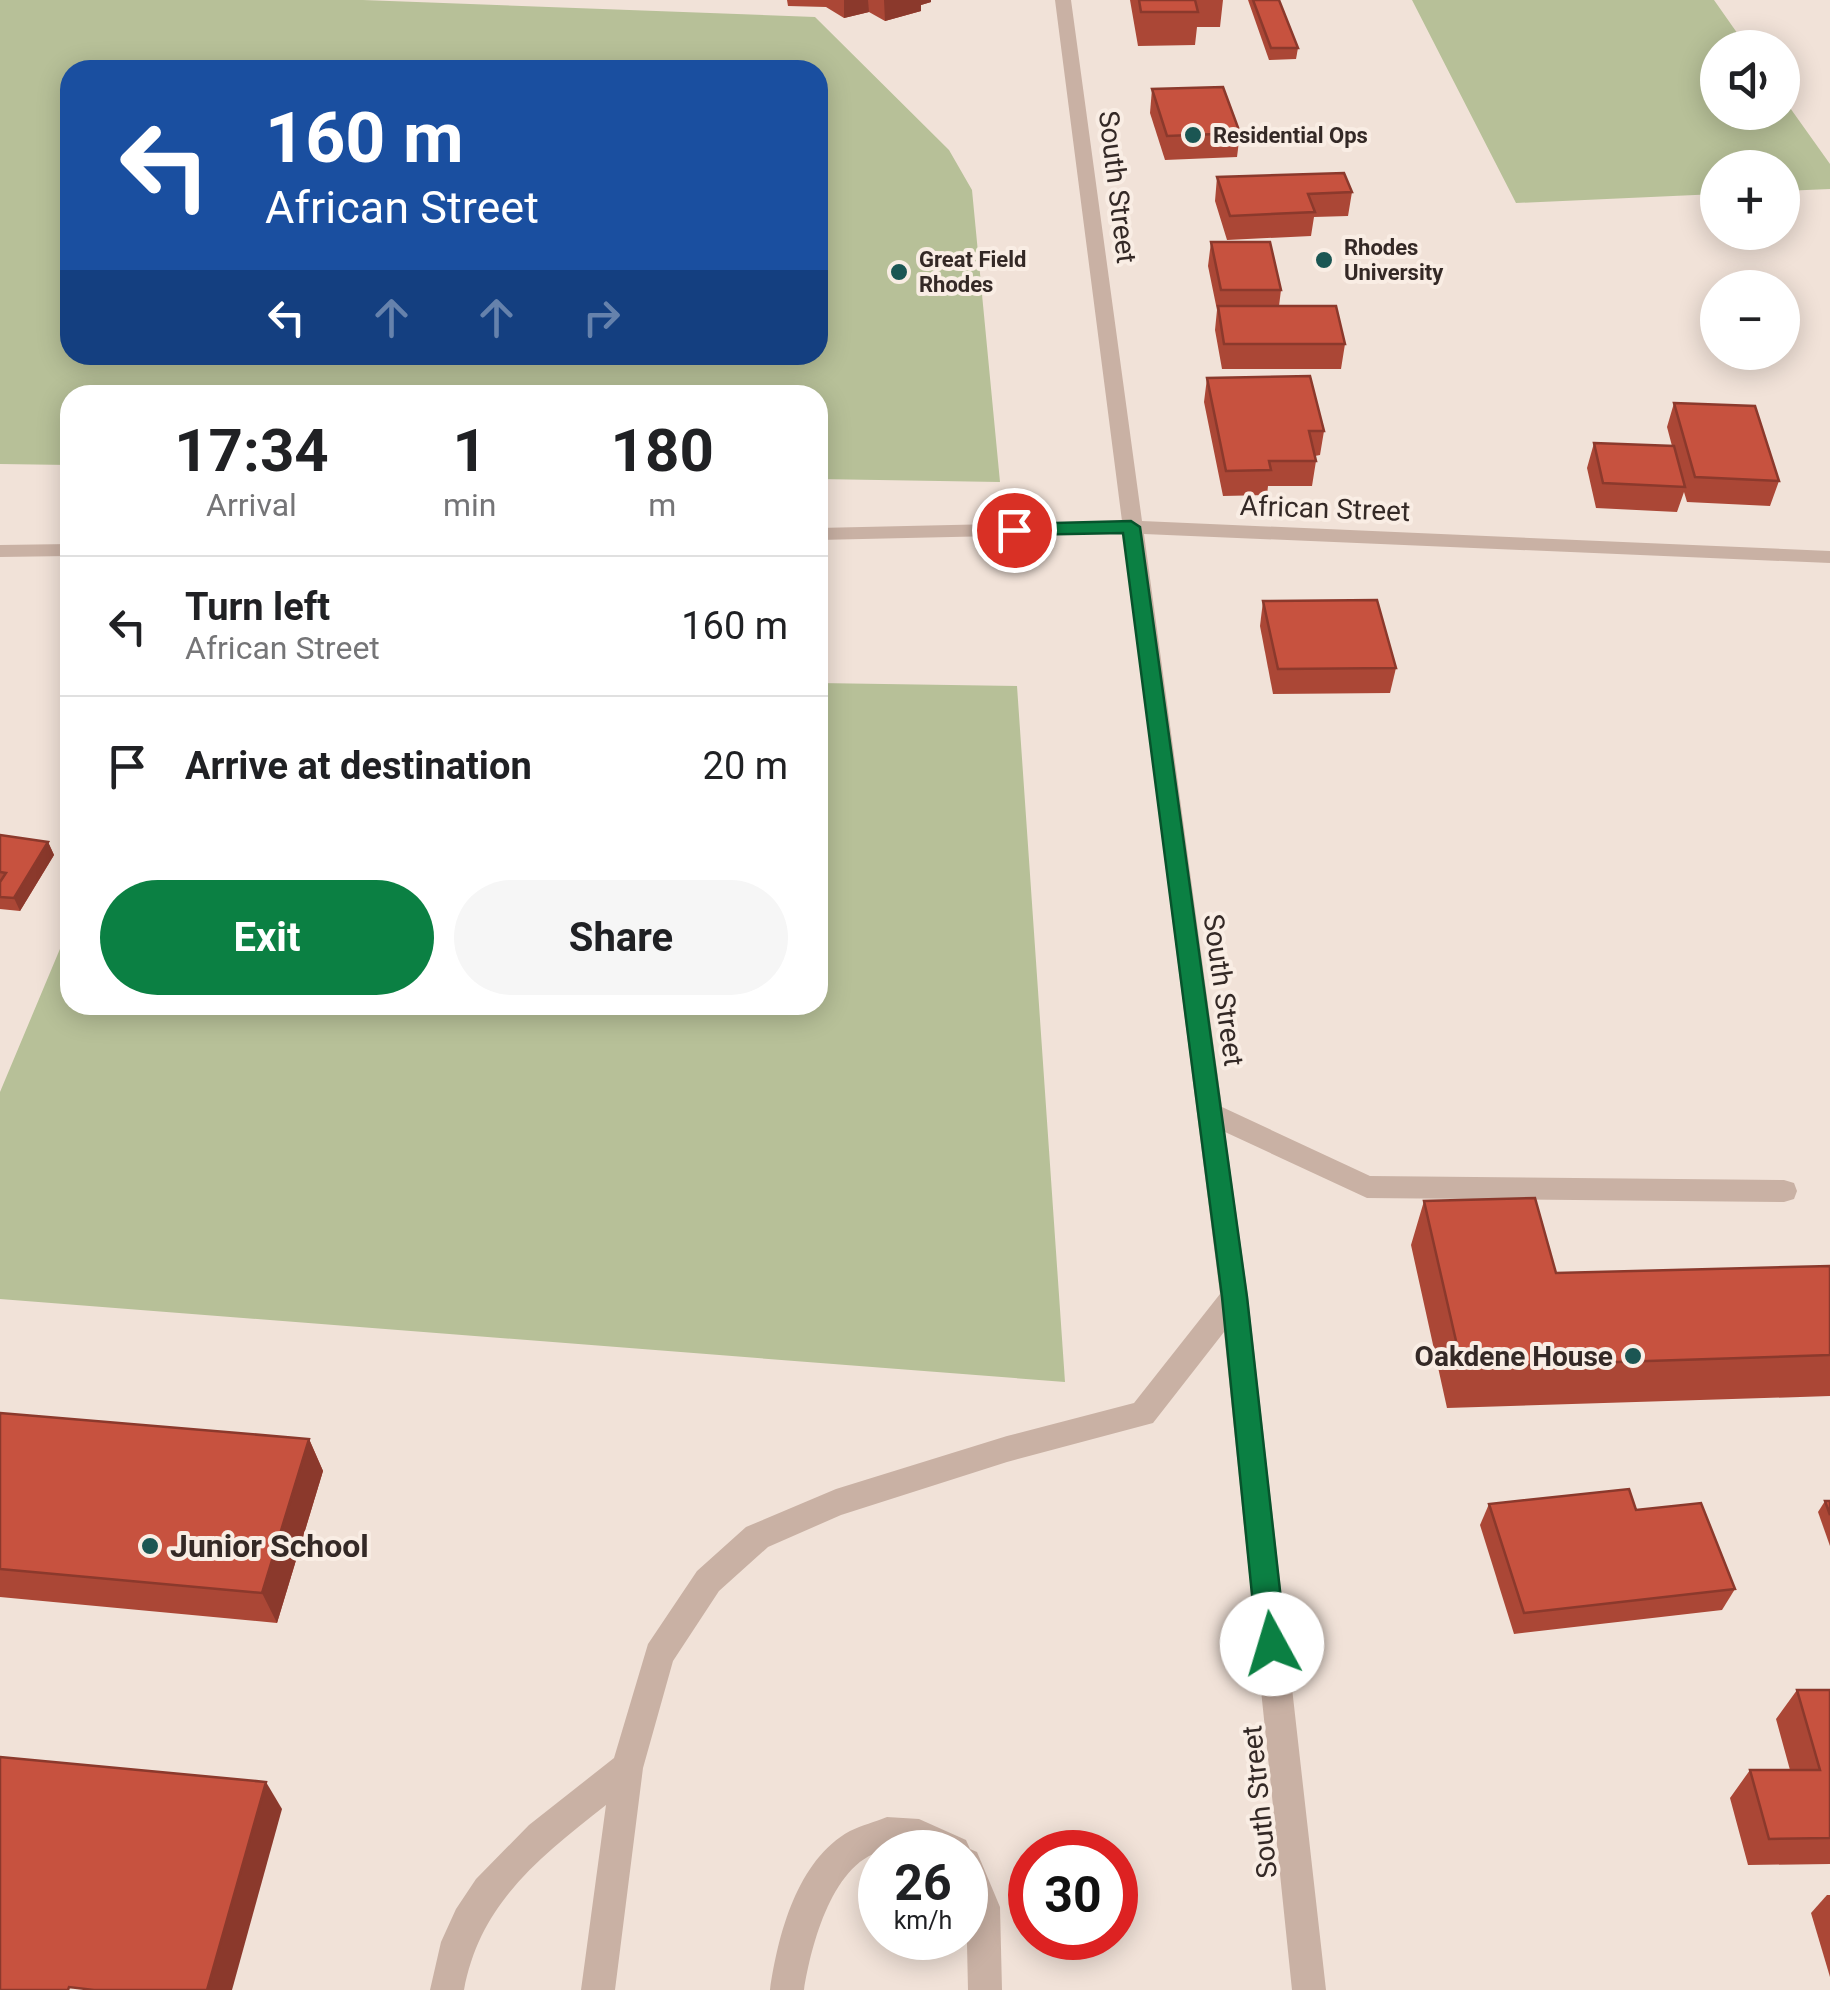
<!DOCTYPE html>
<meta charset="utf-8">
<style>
:root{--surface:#fff;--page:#f6f6f6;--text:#202124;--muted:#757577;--line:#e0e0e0;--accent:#0b8043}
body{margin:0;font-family:Roboto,sans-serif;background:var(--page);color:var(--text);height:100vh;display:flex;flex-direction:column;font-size:38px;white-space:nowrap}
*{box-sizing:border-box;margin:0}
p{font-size:32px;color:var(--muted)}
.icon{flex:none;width:55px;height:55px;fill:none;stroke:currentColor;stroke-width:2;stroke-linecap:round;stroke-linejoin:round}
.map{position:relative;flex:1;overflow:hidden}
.details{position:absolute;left:60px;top:385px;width:768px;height:630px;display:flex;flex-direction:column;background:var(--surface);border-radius:30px;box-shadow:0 5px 25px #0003}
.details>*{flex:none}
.hud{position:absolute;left:60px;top:60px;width:768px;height:305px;border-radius:30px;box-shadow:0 5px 25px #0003;background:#1a4fa0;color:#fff;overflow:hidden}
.fabs{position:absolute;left:1700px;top:30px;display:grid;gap:20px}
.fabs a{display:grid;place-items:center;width:100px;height:100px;border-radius:50%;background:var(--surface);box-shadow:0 5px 25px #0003;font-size:50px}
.speed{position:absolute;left:858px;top:1830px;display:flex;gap:20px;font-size:50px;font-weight:700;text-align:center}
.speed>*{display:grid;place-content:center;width:130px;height:130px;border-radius:50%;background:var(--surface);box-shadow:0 5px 25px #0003;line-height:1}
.speed small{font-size:25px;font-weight:400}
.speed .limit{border:15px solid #d22;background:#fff;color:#111}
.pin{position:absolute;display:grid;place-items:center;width:85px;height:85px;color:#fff;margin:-42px;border:5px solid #fff;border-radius:50%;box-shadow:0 2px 10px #0007}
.me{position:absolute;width:110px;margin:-55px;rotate:354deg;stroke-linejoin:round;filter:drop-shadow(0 0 8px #0008)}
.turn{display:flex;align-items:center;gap:35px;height:210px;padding:0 40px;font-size:45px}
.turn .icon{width:130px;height:130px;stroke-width:2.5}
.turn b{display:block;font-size:70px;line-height:85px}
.lanes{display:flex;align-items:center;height:95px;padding:0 40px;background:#0003;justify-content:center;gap:50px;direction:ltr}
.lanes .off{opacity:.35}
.eta{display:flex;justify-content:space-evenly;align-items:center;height:170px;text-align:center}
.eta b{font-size:60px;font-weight:700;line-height:70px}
.primary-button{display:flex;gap:20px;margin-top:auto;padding:20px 40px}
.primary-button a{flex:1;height:115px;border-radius:60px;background:var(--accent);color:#fff;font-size:40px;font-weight:700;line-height:115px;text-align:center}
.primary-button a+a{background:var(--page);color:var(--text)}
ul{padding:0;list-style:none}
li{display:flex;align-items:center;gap:30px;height:140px;padding:0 40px;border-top:2px solid var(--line)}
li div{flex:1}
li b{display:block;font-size:38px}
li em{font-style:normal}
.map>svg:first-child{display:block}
.green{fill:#b7c098;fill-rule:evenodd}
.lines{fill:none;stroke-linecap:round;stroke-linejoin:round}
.minor{fill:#c9b1a4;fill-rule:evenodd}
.wall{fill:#ab4736}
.shaded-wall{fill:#8b392c}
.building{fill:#c7523f;stroke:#8b392c;stroke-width:2.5}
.route{fill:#0b8043;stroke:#07532c;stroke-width:2.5}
.poi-dot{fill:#1b5653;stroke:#f9ede4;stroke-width:4}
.labels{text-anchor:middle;stroke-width:8;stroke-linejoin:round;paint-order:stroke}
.far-poi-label{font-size:22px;font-weight:bold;fill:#342926;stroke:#f9ede4;text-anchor:start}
.street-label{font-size:28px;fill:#342926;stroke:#f9ede4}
.poi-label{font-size:28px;font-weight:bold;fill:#342926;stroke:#f9ede4;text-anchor:end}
.near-poi-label{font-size:32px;font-weight:bold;fill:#342926;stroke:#f9ede4;text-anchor:start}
</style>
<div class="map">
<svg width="1830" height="1990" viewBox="0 0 1830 1990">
<rect width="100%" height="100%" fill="#f1e2d8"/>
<!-- green -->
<g class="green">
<path d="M0 0H363L815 17 949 150 972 190 1000 482 818 479V395H70V465L0 464ZM70 70H818V355H70Z"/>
<polygon points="1412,0 1714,0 1747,47 1718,48 1718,112 1782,112 1783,98 1830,164 1830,189 1783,191 1782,168 1718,168 1717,194 1516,203"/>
<polygon points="818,683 1017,686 1065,1382 0,1299 0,1092 70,925 70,1005 818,1005"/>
</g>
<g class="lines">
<!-- minor -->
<g class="minor">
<path d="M1055 0H1071L1142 521 1830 551V563L1144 534 1222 1107 1370 1176 1784 1180 1794 1183 1797 1191 1794 1199 1784 1202 1367 1198 1225 1132 1248 1297 1326 1990H1292L1224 1332 1153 1423 1007 1462 841 1515 768 1547 719 1591 673 1661 643 1768 615 1990H581L606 1805C540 1857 480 1903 464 1990H430L441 1942 456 1909 476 1879 529 1825 614 1758 648 1644 697 1571 746 1527 836 1489 1007 1436 1134 1403 1220 1294 1123 533 818 540V528L1122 521Z"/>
<polygon points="70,544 70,556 0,557 0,545"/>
<path d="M887 1817 919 1819 966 1840 970 1849 977 1852 1000 1907 1002 1990H968L965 1852C940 1852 911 1847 887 1850 833 1858 811 1946 804 1990H770C778 1935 797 1860 850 1831 862 1825 875 1822 887 1817Z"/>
</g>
</g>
<!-- wall -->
<g class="wall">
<polygon points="787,0 931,0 931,2 921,5 921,11 885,21 869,12 844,18 826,7 788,6"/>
<polygon points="1130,0 1223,0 1220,27 1197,27 1195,45 1138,46"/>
<polygon points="1248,0 1279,0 1298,48 1296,59 1269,60"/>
<polygon points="1152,89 1240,133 1237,157 1165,160 1150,113"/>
<polygon points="1217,177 1352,192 1348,216 1314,217 1311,236 1227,240 1215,201"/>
<polygon points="1211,242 1281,290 1279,306 1345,344 1341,369 1222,369 1215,330 1217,310 1208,266"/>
<polygon points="1207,378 1324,431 1320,455 1315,456 1316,461 1312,486 1268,486 1267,495 1223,496 1204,402"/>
<polygon points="1674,403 1779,481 1770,506 1687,502 1684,492 1677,512 1596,508 1587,468 1594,443 1672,446 1667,427"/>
<polygon points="1263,601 1396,668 1390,693 1273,694 1260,626"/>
<polygon points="0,835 48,842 54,855 20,911 0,909"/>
<polygon points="1424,1201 1556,1273 1830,1266 1830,1396 1447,1408 1411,1245"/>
<polygon points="0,1413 309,1439 323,1471 277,1623 0,1597"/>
<polygon points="1825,1501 1830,1501 1830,1546 1818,1512"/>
<polygon points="1489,1504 1636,1510 1735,1589 1722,1610 1514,1634 1480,1525"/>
<polygon points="1797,1690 1830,1690 1830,1864 1748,1865 1730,1798 1750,1770 1790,1770 1776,1719"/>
<polygon points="1827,1895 1830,1895 1830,1977 1811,1913"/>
</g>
<!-- shaded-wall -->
<g class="shaded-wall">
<polygon points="844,0 868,0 869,12 844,18"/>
<polygon points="884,0 931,0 931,2 921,5 921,11 885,21"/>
<polygon points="48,842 54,855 20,911 14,898"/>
<polygon points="309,1439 323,1471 277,1623 262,1593"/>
<polygon points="266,1782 282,1809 232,1990 207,1990"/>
</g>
<!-- building -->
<g class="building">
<polygon points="1139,0 1195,0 1198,12 1141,12"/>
<polygon points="1253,0 1279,0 1298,48 1271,48"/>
<polygon points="1223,87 1240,133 1167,136 1152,89"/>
<polygon points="1344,173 1352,192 1308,194 1315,212 1230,216 1217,177"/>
<polygon points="1211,242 1270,242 1281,290 1221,290"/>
<polygon points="1218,306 1336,306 1345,344 1224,344"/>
<polygon points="1310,376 1324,431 1309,431 1316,461 1269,461 1271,470 1226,471 1207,378"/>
<polygon points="1674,403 1755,406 1779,481 1695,477"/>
<polygon points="1594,443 1674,446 1685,487 1603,483"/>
<polygon points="1377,600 1396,668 1278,669 1263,601"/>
<polygon points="0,835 48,842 14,898 0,897 0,882 6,873 0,872"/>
<polygon points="1535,1198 1556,1273 1830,1266 1830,1355 1462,1367 1424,1201"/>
<polygon points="0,1413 309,1439 262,1593 0,1569"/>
<polygon points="1629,1489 1636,1510 1701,1503 1735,1589 1524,1613 1489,1504"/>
<polygon points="1825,1501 1830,1501 1830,1515"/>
<polygon points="1797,1690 1830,1690 1830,1838 1769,1839 1750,1770 1820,1770"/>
<polygon points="0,1757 266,1782 207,1990 94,1990 69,1987 68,1990 0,1990"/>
</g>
<!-- route -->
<polygon class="route" points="1131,521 1140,527 1247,1297 1286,1644 1282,1653 1272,1657 1262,1653 1257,1644 1222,1297 1123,533 1014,535 1004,530 1014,524"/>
<!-- markers -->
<g class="poi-dot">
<circle cx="1193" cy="135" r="10"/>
<circle cx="1324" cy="260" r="10"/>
<circle cx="899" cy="272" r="10"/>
<circle cx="1633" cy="1356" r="10"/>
<circle cx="150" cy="1546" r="10"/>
</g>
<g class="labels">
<!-- far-poi labels -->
<g class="far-poi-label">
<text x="1213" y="143">Residential Ops</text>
<text x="1344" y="255">Rhodes<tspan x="1344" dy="25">University</tspan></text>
<text x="919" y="267">Great Field<tspan x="919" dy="25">Rhodes</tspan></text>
</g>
<!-- street labels -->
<g class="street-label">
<text transform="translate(1118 187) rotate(83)" y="10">South Street</text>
<text transform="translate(1325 508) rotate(2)" y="10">African Street</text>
<text transform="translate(1224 990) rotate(82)" y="10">South Street</text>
<text transform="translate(1259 1802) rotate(-96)" y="10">South Street</text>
</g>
<!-- poi labels -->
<g class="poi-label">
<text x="1613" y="1366">Oakdene House</text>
</g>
<!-- near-poi labels -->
<g class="near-poi-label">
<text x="170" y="1557">Junior School</text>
</g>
</g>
</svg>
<div class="fabs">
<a><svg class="icon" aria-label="sound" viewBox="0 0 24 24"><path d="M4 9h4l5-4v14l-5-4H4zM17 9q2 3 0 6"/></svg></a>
<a>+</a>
<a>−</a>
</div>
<div class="speed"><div>26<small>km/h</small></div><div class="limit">30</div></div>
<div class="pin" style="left:1014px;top:530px;background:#d93025"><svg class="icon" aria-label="arrive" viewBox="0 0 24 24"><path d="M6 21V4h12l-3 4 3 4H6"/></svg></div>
<svg class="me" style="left:1272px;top:1644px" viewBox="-20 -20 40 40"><circle r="19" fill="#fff"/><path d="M0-13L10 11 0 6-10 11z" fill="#0b8043"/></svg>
<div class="hud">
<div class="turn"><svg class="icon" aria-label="left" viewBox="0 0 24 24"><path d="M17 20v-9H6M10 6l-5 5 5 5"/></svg><div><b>160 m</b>African Street</div></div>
<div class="lanes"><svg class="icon" aria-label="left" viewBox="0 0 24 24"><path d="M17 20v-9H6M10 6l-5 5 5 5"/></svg><svg class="icon off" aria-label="ahead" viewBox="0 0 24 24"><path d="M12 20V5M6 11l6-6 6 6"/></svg><svg class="icon off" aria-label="ahead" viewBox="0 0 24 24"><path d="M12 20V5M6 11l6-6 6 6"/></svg><svg class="icon off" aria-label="right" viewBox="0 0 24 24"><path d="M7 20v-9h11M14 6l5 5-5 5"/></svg></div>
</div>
<section class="details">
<div class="eta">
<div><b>17:34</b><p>Arrival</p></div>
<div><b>1</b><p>min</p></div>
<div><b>180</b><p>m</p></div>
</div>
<ul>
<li><svg class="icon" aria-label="left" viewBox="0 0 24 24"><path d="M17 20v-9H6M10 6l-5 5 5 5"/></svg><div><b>Turn left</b><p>African Street</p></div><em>160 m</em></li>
<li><svg class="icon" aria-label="arrive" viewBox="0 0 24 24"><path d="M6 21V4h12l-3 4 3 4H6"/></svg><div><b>Arrive at destination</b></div><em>20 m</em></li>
</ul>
<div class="primary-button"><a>Exit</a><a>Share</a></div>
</section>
</div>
